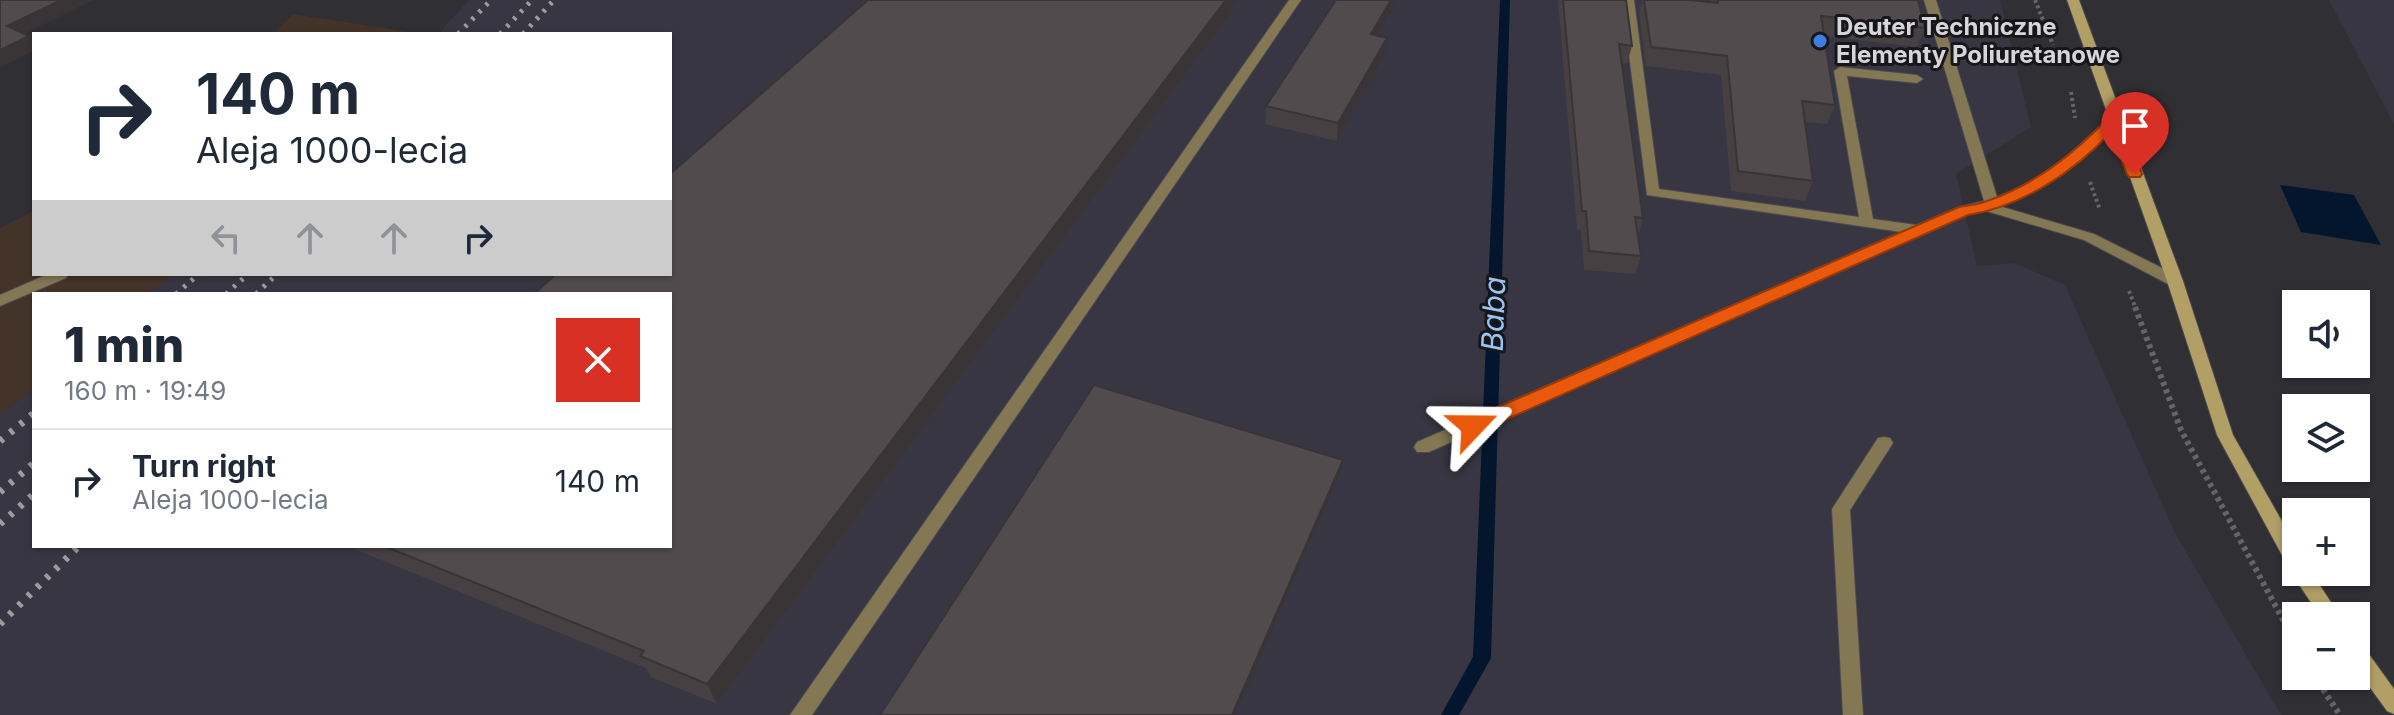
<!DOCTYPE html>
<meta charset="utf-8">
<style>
:root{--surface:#fff;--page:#f6f6f7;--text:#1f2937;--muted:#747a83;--line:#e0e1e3}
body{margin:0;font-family:Inter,sans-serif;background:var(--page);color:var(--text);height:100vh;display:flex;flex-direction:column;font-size:30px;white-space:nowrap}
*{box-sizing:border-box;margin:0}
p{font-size:26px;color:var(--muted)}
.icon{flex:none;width:44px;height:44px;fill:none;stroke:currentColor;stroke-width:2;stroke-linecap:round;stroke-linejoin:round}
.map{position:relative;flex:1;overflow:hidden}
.details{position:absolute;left:32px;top:292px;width:640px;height:256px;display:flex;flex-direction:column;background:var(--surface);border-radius:0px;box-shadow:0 2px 6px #0004}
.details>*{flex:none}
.banner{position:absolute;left:32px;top:32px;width:640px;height:244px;border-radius:0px;box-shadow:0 2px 6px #0004;background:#fff;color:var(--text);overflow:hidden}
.tools{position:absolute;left:2282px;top:290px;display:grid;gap:16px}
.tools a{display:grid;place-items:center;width:88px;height:88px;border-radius:0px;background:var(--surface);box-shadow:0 2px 6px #0004;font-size:40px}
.pin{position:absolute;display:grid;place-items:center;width:68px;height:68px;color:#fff;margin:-82px -34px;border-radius:50% 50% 50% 0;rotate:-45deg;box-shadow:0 0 8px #0007}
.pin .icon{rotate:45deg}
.me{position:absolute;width:88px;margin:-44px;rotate:67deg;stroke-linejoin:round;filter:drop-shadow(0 0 6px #0008)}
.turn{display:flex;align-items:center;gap:28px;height:168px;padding:0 32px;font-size:36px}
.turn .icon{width:104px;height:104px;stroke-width:2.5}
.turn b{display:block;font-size:56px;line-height:68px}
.lanes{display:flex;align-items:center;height:76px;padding:0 32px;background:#0003;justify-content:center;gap:40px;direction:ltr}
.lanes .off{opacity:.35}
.round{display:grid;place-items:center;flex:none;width:84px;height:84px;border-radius:0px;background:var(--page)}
.overview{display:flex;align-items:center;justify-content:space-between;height:136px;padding:0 32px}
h1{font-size:48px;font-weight:800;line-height:60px}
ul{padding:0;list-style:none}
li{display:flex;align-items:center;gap:24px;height:104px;padding:0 32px;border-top:2px solid var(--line)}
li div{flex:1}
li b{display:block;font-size:30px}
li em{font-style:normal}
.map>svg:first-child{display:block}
.commercial{fill:#443329}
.built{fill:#373642}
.water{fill:#03162d}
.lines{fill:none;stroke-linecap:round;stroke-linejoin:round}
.stream{fill:#03162d;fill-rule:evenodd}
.lane-casing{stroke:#4a4a4f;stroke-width:2}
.secondary-casing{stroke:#4a4a4f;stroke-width:2}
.path-far1{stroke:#646469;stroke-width:4;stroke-dasharray:3 3;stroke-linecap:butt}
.path{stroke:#646469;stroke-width:6;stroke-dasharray:4 4;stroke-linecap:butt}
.lane{fill:#837754;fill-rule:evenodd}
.secondary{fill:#b29f66;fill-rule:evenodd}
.rail-far1{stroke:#9c9ca1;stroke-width:5;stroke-dasharray:3 7;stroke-linecap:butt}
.rail{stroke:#9c9ca1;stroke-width:7;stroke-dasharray:4 9;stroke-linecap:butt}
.wall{fill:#474042}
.shaded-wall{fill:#393436}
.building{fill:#524b4d;stroke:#393436;stroke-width:2}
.route{fill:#ea580c;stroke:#983908;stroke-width:2}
.shop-dot{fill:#3f7fe0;stroke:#17171a;stroke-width:3}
.labels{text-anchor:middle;stroke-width:6;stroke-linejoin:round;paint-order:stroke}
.far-poi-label{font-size:24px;font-weight:bold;fill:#d6d6da;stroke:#17171a;text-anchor:start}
.water-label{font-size:30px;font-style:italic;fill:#9ac3f6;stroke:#17171a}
</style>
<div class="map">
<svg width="2394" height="715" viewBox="0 0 2394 715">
<rect width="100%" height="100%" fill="#2f2f34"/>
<!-- commercial -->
<g class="commercial">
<polygon points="293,14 423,34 273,34"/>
<polygon points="34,211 34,274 173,274 148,294 34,294 34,388 0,415 0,228"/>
</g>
<!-- built -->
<g class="built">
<polygon points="469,0 2000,0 2031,127 1956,174 1977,266 2015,263 2065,285 2174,531 2281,715 0,715 0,415 34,388 34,546 670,546 670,294 148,294 173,274 670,274 670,34 430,34 439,33"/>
<polygon points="2329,0 2394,0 2394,124"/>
</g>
<!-- water -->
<polygon class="water" points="2280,185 2354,195 2381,245 2301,232"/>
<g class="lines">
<!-- stream -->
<polygon class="stream" points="1500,0 1510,0 1491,658 1459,715 1441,715 1473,657"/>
<!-- lane casing -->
<g class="lane-casing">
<g id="lane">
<polygon points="1289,0 1301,0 812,715 790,715"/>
<path d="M1622 0H1634L1659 189 1859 217 1834 71 1840 67 1917 75 1923 79 1917 83 1847 76 1873 219 1917 225 1959 207 1984 201 1924 0H1936L1997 197C2041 181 2077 150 2109 117H2119L2121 120C2089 158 2045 190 1999 206L2094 234 2180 277 2183 281 2180 285H2170L2084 240 1983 210 1968 214 1429 452H1417L1414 447 1417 442 1901 232 1647 195Z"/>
<polygon points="48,274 68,274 66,278 0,306 0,295"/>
<polygon points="1884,437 1890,438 1893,443 1850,510 1863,715 1843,715 1832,509 1878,438"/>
</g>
</g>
<!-- secondary casing -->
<g class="secondary-casing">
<g id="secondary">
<polygon points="2067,0 2079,0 2183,281 2233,435 2296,546 2296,572 2311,572 2340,616 2320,616 2294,577 2293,570 2289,568 2217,435 2167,281"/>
<polygon points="2356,644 2363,646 2394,689 2394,714 2387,711 2356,668"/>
</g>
</g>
<!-- path-far1 -->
<g class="path-far1">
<polyline points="2035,0 2053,45"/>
<polyline points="2071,92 2075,118"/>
<polyline points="2090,182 2100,210"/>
<polyline points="2129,291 2136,309"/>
</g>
<!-- path -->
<g class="path">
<polyline points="2135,307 2181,430 2296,644"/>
<polyline points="2314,676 2340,715"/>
</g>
<!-- lane -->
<use href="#lane" class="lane"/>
<!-- secondary -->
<use href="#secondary" class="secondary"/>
<!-- rail-far1 -->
<g class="rail-far1">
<polyline points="458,34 491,0"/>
<polyline points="500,34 532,0"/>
<polyline points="523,34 554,0"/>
<polyline points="176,294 199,274"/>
<polyline points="226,294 248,274"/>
<polyline points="256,294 277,274"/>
</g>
<!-- rail -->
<g class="rail">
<polyline points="0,441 34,413"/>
<polyline points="0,492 34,463"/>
<polyline points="0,524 34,494"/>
<polyline points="0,624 79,546"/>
</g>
</g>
<!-- wall -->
<g class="wall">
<polygon points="1336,0 1395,0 1393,9 1378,36 1387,38 1385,55 1337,141 1265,124 1266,106"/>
<polygon points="1558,0 1626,0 1632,46 1627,63 1621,63 1643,218 1638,236 1641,256 1635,274 1584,270 1581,230 1577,229"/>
<polygon points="1642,0 1689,0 1711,3 1711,0 1918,0 1925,28 1917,47 1824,36 1835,105 1827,124 1805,122 1813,181 1805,201 1731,191 1721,75 1646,66 1639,13"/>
<polygon points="1231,8 1230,14 717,704 651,677 646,668 347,546 670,546"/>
</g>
<!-- shaded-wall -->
<g class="shaded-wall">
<polygon points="61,0 94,0 16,38 7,26"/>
<polygon points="1226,0 1237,0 1231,8 1230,14 717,704 707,684"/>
<polygon points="1391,0 1395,0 1393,9 1369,51 1371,34"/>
<polygon points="29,36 34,43 34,50 0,67 0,50"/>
<polygon points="1387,38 1385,55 1337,141 1338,123"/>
<polygon points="1343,460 1342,468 1235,715 1232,715"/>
</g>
<!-- building -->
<g class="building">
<polygon points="0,0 61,0 7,26 29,36 0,50"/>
<polygon points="868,0 1226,0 707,684 640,656 644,651 384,546 670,546 670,294 534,294 556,274 670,274 670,174"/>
<polygon points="1336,0 1391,0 1371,34 1387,38 1338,123 1266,106"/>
<polygon points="1563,0 1626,0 1632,46 1619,44 1643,218 1635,217 1641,256 1589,251 1586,211 1582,211"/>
<polygon points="1644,0 1689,0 1718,3 1718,0 1918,0 1925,28 1821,16 1835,105 1802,101 1813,181 1738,171 1727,56 1651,47"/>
<polygon points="1094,385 1343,460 1232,715 880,715"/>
</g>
<!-- route -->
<path class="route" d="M2114 116 2122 120 2142 174 2140 177H2129L2127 174 2111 132C2074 172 2023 206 1968 215L1480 431H1466L1463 426 1466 421 1959 207C1967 205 1976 205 1984 202 2034 186 2074 154 2109 117Z"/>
<!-- markers -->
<circle class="shop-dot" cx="1820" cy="41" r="8"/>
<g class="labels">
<!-- far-poi labels -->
<g class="far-poi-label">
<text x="1836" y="35">Deuter Techniczne<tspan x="1836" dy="28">Elementy Poliuretanowe</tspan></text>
</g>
<!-- water labels -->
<g class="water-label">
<text transform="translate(1494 314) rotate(-88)" y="10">Baba</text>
</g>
</g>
</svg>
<div class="tools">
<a><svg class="icon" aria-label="sound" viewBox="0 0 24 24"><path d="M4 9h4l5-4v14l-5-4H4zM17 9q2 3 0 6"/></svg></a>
<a><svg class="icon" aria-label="layers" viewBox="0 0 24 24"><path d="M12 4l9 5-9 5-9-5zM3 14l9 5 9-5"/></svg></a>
<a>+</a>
<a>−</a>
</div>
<div class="pin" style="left:2135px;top:174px;background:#d93025"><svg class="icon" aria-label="arrive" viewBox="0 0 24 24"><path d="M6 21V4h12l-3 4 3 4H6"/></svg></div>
<svg class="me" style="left:1473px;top:426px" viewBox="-20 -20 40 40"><path d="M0-17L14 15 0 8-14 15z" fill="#ea580c" stroke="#fff" stroke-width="4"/></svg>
<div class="banner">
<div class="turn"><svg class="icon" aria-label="right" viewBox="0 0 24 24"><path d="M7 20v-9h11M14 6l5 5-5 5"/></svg><div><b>140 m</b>Aleja 1000-lecia</div></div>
<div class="lanes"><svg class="icon off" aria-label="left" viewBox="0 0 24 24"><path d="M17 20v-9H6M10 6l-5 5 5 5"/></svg><svg class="icon off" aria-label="ahead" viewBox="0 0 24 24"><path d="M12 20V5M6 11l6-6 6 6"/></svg><svg class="icon off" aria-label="ahead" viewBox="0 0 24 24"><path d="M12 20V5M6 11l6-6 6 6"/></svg><svg class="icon" aria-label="right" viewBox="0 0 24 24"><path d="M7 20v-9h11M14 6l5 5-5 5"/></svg></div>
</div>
<section class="details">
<div class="overview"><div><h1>1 min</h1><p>160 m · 19:49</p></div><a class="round" style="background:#d93025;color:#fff"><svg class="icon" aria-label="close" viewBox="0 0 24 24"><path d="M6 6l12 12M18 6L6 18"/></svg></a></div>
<ul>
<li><svg class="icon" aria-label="right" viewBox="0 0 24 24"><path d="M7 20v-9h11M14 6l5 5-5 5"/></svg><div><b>Turn right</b><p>Aleja 1000-lecia</p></div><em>140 m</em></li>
</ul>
</section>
</div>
